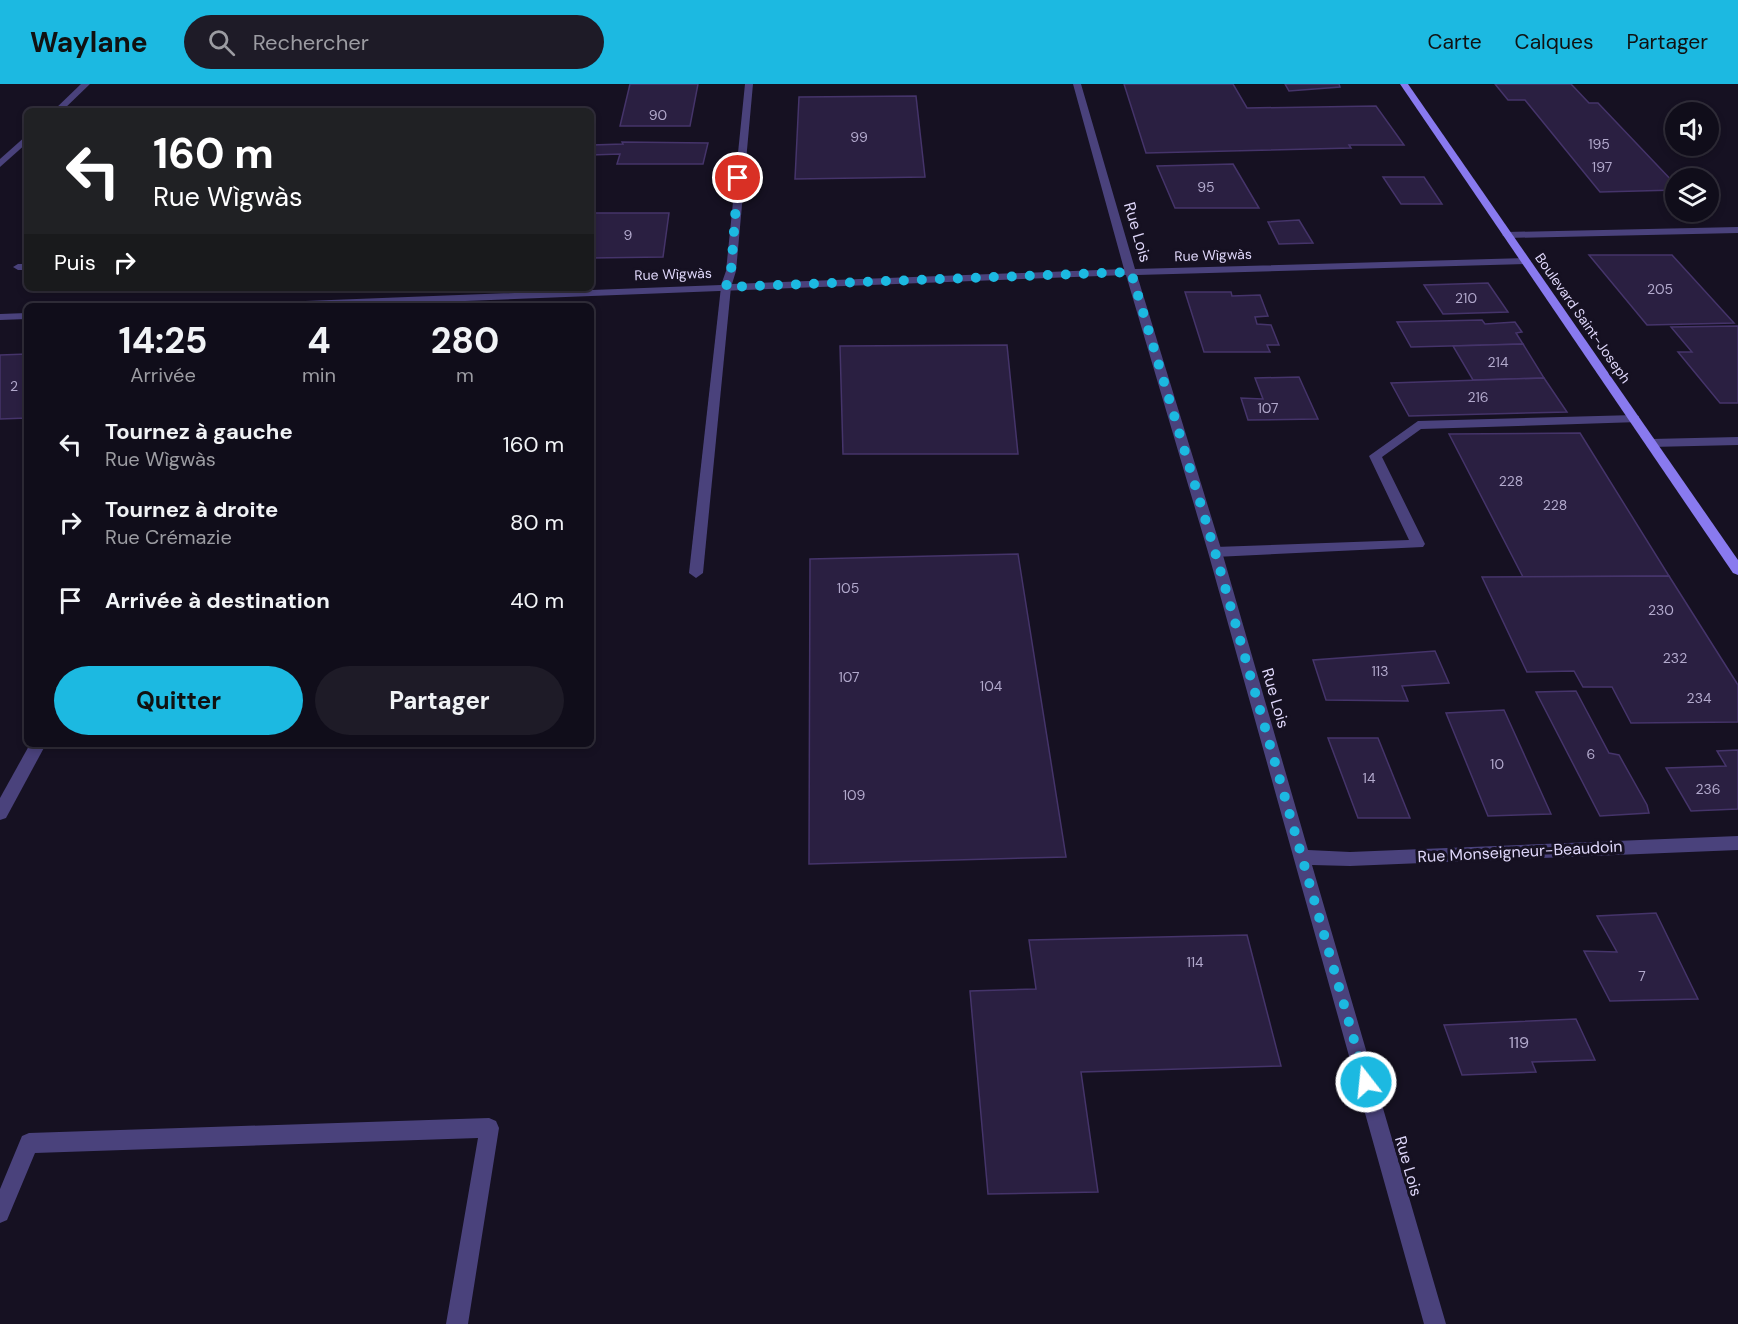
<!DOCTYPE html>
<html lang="fr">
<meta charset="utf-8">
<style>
:root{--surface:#100d1a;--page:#1e1b27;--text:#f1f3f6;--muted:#9c9ca2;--line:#302d39;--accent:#1cb9e1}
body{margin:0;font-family:"DM Sans",sans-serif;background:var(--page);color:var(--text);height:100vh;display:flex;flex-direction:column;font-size:22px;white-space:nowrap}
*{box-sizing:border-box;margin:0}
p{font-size:20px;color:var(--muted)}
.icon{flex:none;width:33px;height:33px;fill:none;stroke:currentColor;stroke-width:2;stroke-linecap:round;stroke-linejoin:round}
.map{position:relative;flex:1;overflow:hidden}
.panel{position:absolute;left:24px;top:219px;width:570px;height:444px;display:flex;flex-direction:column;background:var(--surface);border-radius:9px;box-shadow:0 3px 9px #0003,0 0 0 2px var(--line)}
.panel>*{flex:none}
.banner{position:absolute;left:24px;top:24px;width:570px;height:183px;border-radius:9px;box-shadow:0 3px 9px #0003,0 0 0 2px var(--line);background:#202124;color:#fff;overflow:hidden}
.controls{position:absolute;left:1665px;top:18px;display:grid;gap:12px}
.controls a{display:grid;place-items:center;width:54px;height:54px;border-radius:50%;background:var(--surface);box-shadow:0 3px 9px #0003,0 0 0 2px var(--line);font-size:30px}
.pin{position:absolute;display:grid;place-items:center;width:51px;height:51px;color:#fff;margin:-26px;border:3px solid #fff;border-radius:50%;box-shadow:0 2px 6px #0007}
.me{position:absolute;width:66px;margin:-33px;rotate:344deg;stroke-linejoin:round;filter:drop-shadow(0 0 4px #0008)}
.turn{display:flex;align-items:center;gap:21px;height:126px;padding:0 30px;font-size:27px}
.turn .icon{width:78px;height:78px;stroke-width:2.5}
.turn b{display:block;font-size:42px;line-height:51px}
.then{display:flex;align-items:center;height:57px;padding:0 30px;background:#0003;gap:12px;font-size:22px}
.eta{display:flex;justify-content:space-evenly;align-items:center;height:102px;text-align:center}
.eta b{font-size:36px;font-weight:700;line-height:42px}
.cta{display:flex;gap:12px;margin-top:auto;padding:12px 30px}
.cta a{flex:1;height:69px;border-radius:36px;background:var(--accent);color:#111;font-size:24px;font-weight:700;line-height:69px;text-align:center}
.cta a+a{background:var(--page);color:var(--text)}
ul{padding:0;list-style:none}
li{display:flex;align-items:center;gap:18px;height:78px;padding:0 30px}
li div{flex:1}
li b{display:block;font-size:22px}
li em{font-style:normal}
header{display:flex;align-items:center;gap:36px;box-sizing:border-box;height:84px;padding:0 30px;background:var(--accent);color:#111}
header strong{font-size:28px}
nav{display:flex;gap:33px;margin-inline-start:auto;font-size:21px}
.search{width:420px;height:54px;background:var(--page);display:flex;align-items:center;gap:15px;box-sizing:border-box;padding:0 21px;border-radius:33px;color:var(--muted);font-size:22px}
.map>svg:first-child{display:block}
.building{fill:#2a1f41;stroke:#45346a;stroke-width:1.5}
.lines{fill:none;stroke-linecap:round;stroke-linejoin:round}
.lane{fill:#4a427c;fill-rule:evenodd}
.street{fill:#4a427c;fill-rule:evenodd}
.secondary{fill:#897aef;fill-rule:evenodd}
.route{stroke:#1cb9e1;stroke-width:10;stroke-dasharray:0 18}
.labels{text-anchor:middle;stroke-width:6;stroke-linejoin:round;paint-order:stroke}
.number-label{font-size:14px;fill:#b2a9cc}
.far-street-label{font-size:14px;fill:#dfd7fa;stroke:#161122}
.street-label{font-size:16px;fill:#dfd7fa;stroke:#161122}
.near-number-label{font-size:16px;fill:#b2a9cc}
</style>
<header>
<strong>Waylane</strong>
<div class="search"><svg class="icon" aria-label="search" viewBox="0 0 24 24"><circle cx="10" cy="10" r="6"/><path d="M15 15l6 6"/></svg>Rechercher</div>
<nav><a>Carte</a><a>Calques</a><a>Partager</a></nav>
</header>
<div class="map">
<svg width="1738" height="1240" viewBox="0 0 1738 1240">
<rect width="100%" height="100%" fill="#161122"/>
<!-- building -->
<g class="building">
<polygon points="630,0 698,0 690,42 620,42"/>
<polygon points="1124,0 1233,0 1247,24 1376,22 1404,61 1349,61 1351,64 1146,69"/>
<polygon points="1285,0 1339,0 1340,3 1289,7"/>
<polygon points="1495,0 1571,0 1589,19 1598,19 1676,101 1676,106 1600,108 1525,16 1508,16"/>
<polygon points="916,12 925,93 795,95 799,13"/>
<polygon points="622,58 708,59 703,80 617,80 620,70 591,71 592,61 623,60"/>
<polygon points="1233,80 1259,124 1175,124 1157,82"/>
<polygon points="1383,93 1424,93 1442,120 1401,120"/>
<polygon points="591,129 669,129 663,173 591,174"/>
<polygon points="1299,136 1313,159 1279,160 1268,138"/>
<polygon points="1589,171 1672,171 1734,239 1647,241"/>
<polygon points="1488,199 1508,228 1443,230 1424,201"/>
<polygon points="1185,208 1231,208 1232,212 1260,211 1268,232 1255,233 1257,240 1271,241 1279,261 1267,261 1270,268 1204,268"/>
<polygon points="1482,236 1485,240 1515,238 1522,248 1516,249 1523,260 1411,263 1397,238"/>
<polygon points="1738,242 1738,319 1720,319 1678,268 1692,268 1671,243"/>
<polygon points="1523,260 1544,294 1473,296 1453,262"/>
<polygon points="1007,261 1018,370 843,370 840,262"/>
<polygon points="27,270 27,334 0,335 0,271"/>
<polygon points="1299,293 1318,335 1248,336 1241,314 1263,315 1255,294"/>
<polygon points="1544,294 1567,328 1409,332 1391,299"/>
<polygon points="1580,349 1669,492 1523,493 1449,350"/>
<polygon points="1018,470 1066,773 809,780 810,475"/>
<polygon points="1669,492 1738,601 1738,638 1631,639 1612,603 1583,603 1574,587 1527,588 1482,493"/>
<polygon points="1435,567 1449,599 1402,602 1408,617 1326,616 1313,576"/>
<polygon points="1576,607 1609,669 1619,671 1647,721 1649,729 1600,732 1536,608"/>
<polygon points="1504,626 1551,730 1488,732 1446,629"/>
<polygon points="1328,654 1378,654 1410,734 1358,734"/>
<polygon points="1738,666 1738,725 1691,727 1666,684 1726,682 1717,667"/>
<polygon points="1656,829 1698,915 1610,917 1584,867 1617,868 1597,832"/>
<polygon points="1247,851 1281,982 1081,988 1098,1108 988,1110 970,907 1036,905 1029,856"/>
<polygon points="1576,935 1595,976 1532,978 1536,988 1462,991 1444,941"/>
</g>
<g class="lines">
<!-- lane -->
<g class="lane">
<polygon points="81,0 90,0 62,27 53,27"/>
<polygon points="27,51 27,59 0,83 0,75"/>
<polygon points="27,180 27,186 18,186 13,183 18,180"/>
<polygon points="726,200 731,203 703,489 696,494 689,489 721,203"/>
<polygon points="1635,331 1639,332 1639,338 1421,345 1382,373 1425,460 1423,463 1215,473 1208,468 1215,463 1409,456 1369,372 1418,337"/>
<polygon points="30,660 46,660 6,734 0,736 0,714"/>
<polygon points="489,1034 496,1037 499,1044 468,1240 446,1240 478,1054 35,1069 7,1136 0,1139 0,1105 22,1052 29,1049"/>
</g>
<!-- street -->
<g class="street">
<polygon points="745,0 753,0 736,187 732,200 1124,185 1073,0 1081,0 1135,185 1526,174 1531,177 1526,180 1137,191 1222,468 1308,766 1350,768 1738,752 1738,766 1350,782 1312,781 1446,1240 1424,1240 1208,468 1126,191 337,222 248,222 253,219 721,201 726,187"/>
<polygon points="1738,143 1738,149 1507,154 1502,151 1507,148"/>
<polygon points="27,229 27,235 0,236 0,230"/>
<polygon points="1738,353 1738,361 1651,363 1645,359 1651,355"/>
</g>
<!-- secondary -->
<polygon class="secondary" points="1400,0 1408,0 1738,476 1738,491 1733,489"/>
</g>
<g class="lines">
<!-- route -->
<polyline class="route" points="738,94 731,187 726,203 1131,188 1215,468 1366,998"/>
</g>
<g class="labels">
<!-- number labels -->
<g class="number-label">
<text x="658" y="36">90</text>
<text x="859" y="58">99</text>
<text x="1599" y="65">195</text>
<text x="1602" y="88">197</text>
<text x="1206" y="108">95</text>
<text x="628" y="156">9</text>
<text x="1660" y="210">205</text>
<text x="1466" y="219">210</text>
<text x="1498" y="283">214</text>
<text x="14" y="307">2</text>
<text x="1478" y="318">216</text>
<text x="1268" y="329">107</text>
<text x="1511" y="402">228</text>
<text x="1555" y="426">228</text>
<text x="848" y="509">105</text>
<text x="1661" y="531">230</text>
<text x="1675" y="579">232</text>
<text x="1380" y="592">113</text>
<text x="849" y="598">107</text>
<text x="991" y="607">104</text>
<text x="1699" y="619">234</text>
<text x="1591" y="675">6</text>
<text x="1497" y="685">10</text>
<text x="1369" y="699">14</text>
<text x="1708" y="710">236</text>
<text x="854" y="716">109</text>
<text x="1195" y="883">114</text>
<text x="1642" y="897">7</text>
</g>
<!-- far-street labels -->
<g class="far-street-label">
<text transform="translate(1213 171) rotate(-2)" y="5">Rue Wìgwàs</text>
<text transform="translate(673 190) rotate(-2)" y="5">Rue Wìgwàs</text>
<text transform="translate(1583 234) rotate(55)" y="5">Boulevard Saint-Joseph</text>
</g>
<!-- street labels -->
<g class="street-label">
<text transform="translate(1138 148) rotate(74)" y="6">Rue Lois</text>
<text transform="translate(1276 614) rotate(74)" y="6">Rue Lois</text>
<text transform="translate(1520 767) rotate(-3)" y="6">Rue Monseigneur-Beaudoin</text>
<text transform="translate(1409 1082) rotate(74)" y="6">Rue Lois</text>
</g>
<!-- near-number labels -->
<g class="near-number-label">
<text x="1519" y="964">119</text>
</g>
</g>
</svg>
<div class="controls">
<a><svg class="icon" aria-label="sound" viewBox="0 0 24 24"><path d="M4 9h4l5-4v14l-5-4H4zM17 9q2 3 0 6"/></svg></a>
<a><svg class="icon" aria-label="layers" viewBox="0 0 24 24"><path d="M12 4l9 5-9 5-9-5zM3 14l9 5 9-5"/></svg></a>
</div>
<div class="pin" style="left:738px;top:94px;background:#d93025"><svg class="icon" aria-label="arrive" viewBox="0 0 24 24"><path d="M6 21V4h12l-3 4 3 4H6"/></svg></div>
<svg class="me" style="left:1366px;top:998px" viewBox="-20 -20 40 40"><circle r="17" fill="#1cb9e1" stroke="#fff" stroke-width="3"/><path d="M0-11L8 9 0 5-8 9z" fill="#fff"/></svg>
<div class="banner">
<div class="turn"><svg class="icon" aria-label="left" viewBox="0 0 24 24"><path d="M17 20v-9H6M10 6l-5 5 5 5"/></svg><div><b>160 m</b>Rue Wìgwàs</div></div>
<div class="then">Puis<svg class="icon" aria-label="right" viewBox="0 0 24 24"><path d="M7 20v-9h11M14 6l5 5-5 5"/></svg></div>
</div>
<section class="panel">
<div class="eta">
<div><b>14:25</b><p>Arrivée</p></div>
<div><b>4</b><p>min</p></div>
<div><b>280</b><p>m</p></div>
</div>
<ul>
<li><svg class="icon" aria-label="left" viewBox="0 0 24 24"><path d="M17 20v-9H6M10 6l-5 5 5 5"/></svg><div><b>Tournez à gauche</b><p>Rue Wìgwàs</p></div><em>160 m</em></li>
<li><svg class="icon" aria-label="right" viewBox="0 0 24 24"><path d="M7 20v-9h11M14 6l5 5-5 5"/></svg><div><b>Tournez à droite</b><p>Rue Crémazie</p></div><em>80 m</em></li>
<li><svg class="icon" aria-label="arrive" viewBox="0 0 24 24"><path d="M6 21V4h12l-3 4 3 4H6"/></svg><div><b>Arrivée à destination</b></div><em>40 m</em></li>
</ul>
<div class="cta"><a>Quitter</a><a>Partager</a></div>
</section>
</div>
